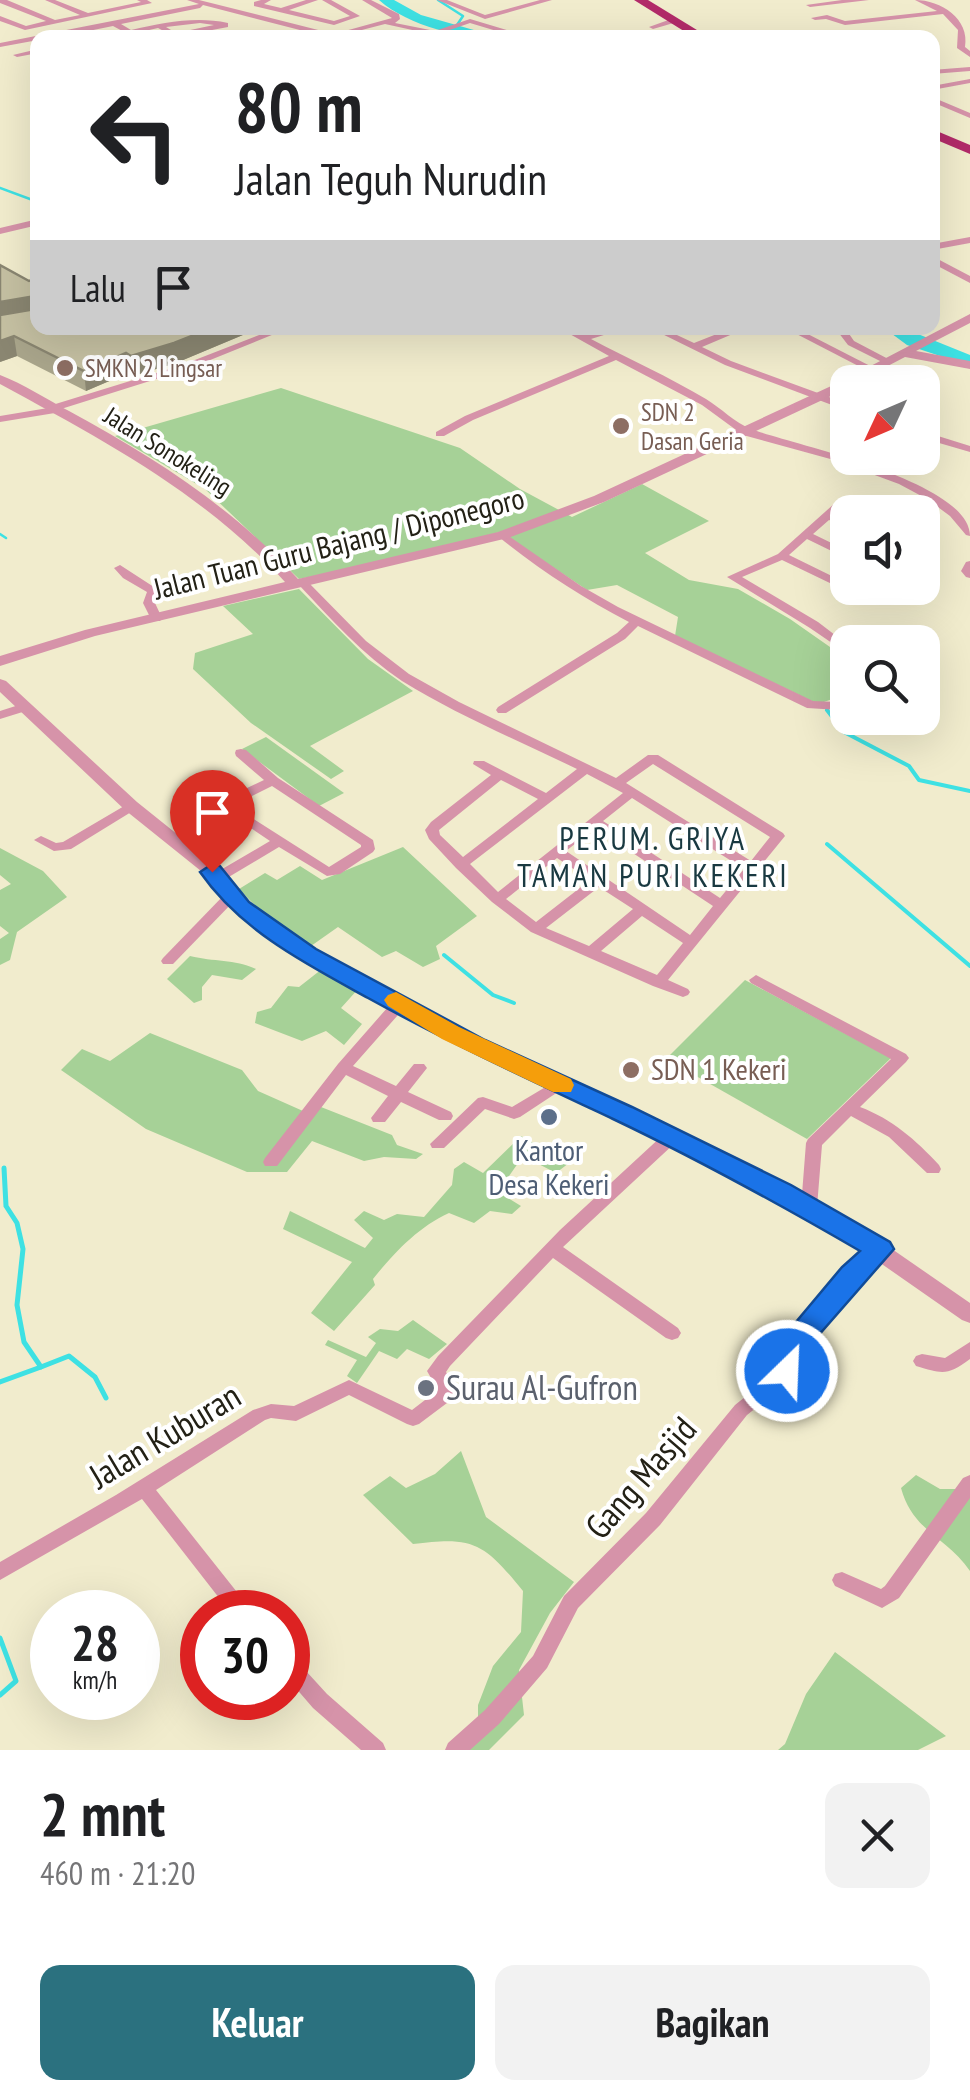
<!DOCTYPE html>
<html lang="id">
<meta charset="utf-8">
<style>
:root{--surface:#fff;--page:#f2f2f2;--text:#202124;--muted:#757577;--accent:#2b717f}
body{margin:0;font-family:"PT Sans Narrow",sans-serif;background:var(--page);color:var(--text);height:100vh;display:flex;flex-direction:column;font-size:38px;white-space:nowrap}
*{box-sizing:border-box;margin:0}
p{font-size:32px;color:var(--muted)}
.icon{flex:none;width:55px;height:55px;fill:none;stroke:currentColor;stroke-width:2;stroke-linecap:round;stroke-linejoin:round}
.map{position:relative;height:1750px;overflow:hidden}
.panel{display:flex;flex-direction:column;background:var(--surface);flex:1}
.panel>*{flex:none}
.top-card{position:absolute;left:30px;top:30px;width:910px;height:305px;border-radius:20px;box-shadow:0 10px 40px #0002;background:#fff;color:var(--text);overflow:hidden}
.needle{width:65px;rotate:226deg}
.tools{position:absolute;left:830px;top:365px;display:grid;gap:20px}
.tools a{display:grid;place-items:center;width:110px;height:110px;border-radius:20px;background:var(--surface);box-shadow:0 10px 40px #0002;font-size:50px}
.speed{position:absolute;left:30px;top:1590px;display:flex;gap:20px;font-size:50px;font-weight:700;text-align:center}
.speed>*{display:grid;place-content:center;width:130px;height:130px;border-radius:50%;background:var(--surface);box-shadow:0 10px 40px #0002;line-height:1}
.speed small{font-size:25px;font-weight:400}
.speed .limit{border:15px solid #d22;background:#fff;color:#111}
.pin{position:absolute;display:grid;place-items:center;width:85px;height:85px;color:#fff;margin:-102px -42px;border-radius:50% 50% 50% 0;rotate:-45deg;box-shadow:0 0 10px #0007}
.pin .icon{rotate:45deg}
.me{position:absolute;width:110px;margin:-55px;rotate:24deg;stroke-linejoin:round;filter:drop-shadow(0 0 8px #0008)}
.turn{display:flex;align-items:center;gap:35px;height:210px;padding:0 40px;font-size:45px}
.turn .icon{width:130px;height:130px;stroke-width:2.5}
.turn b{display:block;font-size:70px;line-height:85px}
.then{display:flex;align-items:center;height:95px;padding:0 40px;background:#0003;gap:20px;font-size:38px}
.round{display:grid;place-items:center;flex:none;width:105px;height:105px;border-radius:20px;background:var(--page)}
.summary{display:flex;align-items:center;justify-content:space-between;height:170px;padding:0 40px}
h1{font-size:60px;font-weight:700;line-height:75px}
.cta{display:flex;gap:20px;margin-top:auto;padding:20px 40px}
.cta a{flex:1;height:115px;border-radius:20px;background:var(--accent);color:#fff;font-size:40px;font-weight:700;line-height:115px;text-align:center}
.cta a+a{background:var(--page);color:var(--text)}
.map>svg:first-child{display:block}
.green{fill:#a6d197}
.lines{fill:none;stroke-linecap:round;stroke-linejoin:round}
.stream-far2{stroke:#3ee1e3;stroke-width:2.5}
.stream-far1{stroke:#3ee1e3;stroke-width:4}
.stream{stroke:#3ee1e3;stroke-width:5}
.river{fill:#3ee1e3;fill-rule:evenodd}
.minor{fill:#d693a9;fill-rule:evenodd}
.tertiary{fill:#d693a9;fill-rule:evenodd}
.trunk{fill:#b22b69;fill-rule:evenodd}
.wall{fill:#a9a58b}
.shaded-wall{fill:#8a8671}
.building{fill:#c5c0a2;stroke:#8a8671;stroke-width:2.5}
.route{fill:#1a73e8;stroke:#114b97;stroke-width:2.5}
.slow{fill:#f59e0b}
.education-dot{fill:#8d6e63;stroke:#fff;stroke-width:4}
.service-dot{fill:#5c6f8a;stroke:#fff;stroke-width:4}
.worship-dot{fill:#6b7280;stroke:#fff;stroke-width:4}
.labels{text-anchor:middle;stroke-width:8;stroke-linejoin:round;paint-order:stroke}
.far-education-label{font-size:25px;fill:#785e54;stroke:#fff;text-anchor:start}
.far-street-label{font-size:25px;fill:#232116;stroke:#fff}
.street-label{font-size:30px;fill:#232116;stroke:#fff}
.education-label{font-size:30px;fill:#785e54;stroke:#fff;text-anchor:start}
.service-label{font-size:30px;fill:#4e5e75;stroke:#fff}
.neighbourhood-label{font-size:32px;letter-spacing:2.5px;fill:#193941;stroke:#fff}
.near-worship-label{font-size:35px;fill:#5b616d;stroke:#fff;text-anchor:start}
.near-street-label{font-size:35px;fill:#232116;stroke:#fff}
</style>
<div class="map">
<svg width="970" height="1750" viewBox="0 0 970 1750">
<rect width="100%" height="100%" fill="#f1eccd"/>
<!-- green -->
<g class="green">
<polygon points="281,388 460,448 520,489 572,517 642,484 709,521 645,553 689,580 738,589 790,619 830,647 847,666 847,694 818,704 675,636 678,617 617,585 587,590 500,532 385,562 299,579 205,489 115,436"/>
<polygon points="299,589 368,659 413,691 310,746 344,771 331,779 251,723 193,669 195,653 253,634 223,606"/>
<polygon points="266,737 344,793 319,806 242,749"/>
<polygon points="403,847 477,916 436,946 440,959 423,967 396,951 382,957 338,927 311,946 268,919 239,889 265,873 277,880 300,866 322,880"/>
<polygon points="0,848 43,871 67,897 17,932 10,960 0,965 0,939 9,933 0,926 0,890 11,884 0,875"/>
<path d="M190 956C214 962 234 959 256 969L242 980 212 975 202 987V1000L194 1003 167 979Z"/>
<polygon points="322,969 359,988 341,1008 362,1024 344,1045 326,1031 302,1041 255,1023 257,1012 271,1008 288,986 299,987"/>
<polygon points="745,980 891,1058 807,1139 666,1059"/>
<polygon points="150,1033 242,1070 258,1091 312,1115 321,1107 392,1135 397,1145 423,1154 416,1159 384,1157 364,1161 312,1141 287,1172 247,1172 146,1129 61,1070 82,1049 110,1061"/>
<path d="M521 1136 569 1163 556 1173 523 1156 498 1192 521 1206 512 1214 490 1211 474 1223 449 1213C418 1227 393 1254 373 1279L375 1285 334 1331 311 1313 352 1262 283 1229 290 1211 365 1248 373 1238 354 1220 364 1211 384 1220 397 1214 424 1217 452 1185 454 1169 464 1162 483 1173Z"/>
<polygon points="413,1320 447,1344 429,1359 407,1349 397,1359 379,1351 357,1383 347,1376 357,1360 325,1345 328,1340 366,1357 376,1343 368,1337 380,1329 398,1331"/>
<path d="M461 1451 486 1517 574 1582 550 1613 519 1670 524 1715 489 1750H464L478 1738V1705L493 1666 521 1632 523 1591C484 1543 474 1536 413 1544L363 1495 390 1476 406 1488 435 1474Z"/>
<path d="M916 1475 940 1489H970V1571C947 1537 913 1532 901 1488Z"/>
<polygon points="835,1652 946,1736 918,1750 778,1750 785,1744 806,1694"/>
</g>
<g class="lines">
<!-- stream-far2 -->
<g class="stream-far2">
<polyline points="438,0 463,16 457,25"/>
<polyline points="0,188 38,202"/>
<polyline points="0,534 6,538"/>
</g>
<!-- stream-far1 -->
<g class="stream-far1">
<polyline points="827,710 844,732 909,766 919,780 970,791"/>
<polyline points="827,844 970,966"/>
<polyline points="444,955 493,995 514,1003"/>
</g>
<!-- stream -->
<g class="stream">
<polyline points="4,1168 6,1206 17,1223 23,1249 17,1305 24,1342 41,1367 69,1356 95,1377 106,1398"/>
<polyline points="0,1382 41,1367"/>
<polyline points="0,1638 16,1681 0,1695"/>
</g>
<!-- river -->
<g class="river">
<path d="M379 0H394L421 15 502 38C461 38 410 27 379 0Z"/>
<polygon points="884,328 903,328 970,355 970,366 907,345"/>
</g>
<!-- minor -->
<g class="minor">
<polygon points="0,0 7,0 55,20 80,15 45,0 55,0 88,13 141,2 137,0 147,0 152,3 25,30 0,21 0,16 26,26 46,21 0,3"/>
<path d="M187 0H199L334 34 392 18 362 0H371L399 14 400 19 395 23 435 31 470 19 533 38H520L470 23 435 35 385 24 331 38 203 5 200 8 121 24 131 30C164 23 194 16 228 23V27L175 37 158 28 136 33 133 36 101 38 126 33 113 26 54 38H38V40L0 47V43L199 4ZM200 23 214 25 176 33 166 27Z"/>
<polygon points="261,0 271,0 264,4 281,8 306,0 318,0 289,10 334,21 350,16 322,0 331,0 360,16 334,25 254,6 254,2"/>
<polygon points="437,0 447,0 485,15 540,0 552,0 485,19"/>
<polygon points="842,0 869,0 810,7 806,5"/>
<path d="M915 0C941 0 970 19 965 47L970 51V57L957 48 958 30 943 14 845 25 826 19 815 20 811 18 827 15 845 21 937 11Z"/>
<polygon points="674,18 677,18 677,22 653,29 649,27"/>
<polygon points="38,49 38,53 17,57 13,55"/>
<polygon points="970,67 970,71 932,74 932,70"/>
<polygon points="970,79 970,83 932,90 932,86"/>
<polygon points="932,97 970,113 970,118 932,102"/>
<polygon points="38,219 38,225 0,234 0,228"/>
<polygon points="970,237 970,243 932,250 932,244"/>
<polygon points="932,256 970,276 970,283 932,263"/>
<polygon points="277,328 289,328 188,369 61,409 61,412 0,422 0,416 48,408 49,406 182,365"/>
<path d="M559 328H569L583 335 608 328H621L620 330 591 339C629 359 669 377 706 399 721 408 735 423 751 429 794 445 970 481 970 536L966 535 950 516 927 499 899 484 834 460 743 435 702 405 616 360 473 420 444 436H436V432L465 416 609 356Z"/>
<polygon points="650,328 662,328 694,343 732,328 743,328 742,330 702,347 731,361 848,404 848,411 725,365"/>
<polygon points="785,328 796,328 878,370 870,372"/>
<polygon points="835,328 845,328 854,341 894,362 886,364 848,345"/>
<polygon points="922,431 970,446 970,452 922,438"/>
<polygon points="839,502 844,505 835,514 848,520 848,527 829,520 813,534 848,551 848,559 807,539 789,555 842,581 842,585 834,585 782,560 742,577 818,622 848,645 848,654 810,628 727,577 778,554 835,503"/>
<path d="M503 532 581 586 618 607 813 701 837 702 848 698V707L839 710 807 708 638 626 625 639 506 713H498L496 710 498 707 617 633 629 622C583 598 540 570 499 537L497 535Z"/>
<polygon points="970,561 970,578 966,577 961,571 966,562"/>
<polygon points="120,565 157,589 159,591 155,603 162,618 160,621 152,621 143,603 147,592 123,578 114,568"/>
<path d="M303 580 307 581 366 641 409 674 459 702 616 778 648 755H658L783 833 785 836 668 980 688 989 690 992 688 995 683 997 653 986 531 932 492 902 456 868 429 839 425 830 431 822 491 775 473 764 474 761H484L546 793 577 769C519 741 457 715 402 681 363 655 331 619 299 585V581ZM653 764 770 837 751 861 626 783ZM587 774 623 793 498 892 470 864ZM501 780 538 799 463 857 440 835 439 830ZM632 798 744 869 720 898 603 821ZM595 828 713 906 690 935 566 851ZM557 858 590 880 536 922 506 899ZM599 887 633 909 589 946 546 928ZM642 916 683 943 657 975 601 951Z"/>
<polygon points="25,703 29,704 31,707 29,710 0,719 0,711"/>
<path d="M241 749 246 750 278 778 373 840 375 849 373 852 340 874 327 876 279 847 222 881H212L210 878 212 875 270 841 221 808 228 797 264 780 236 756 235 753 236 750ZM272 786 361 845V847L329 867 235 807 238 803Z"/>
<polygon points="131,802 138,806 136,809 71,849 54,851 34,840 41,836 56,843 63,842"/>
<polygon points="231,892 236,893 238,896 236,899 173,964 163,964 161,961 163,958 226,893"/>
<path d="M756 975 906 1054 909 1058 906 1062 860 1107C892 1119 916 1140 939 1165L941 1169 939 1173H927L889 1137 851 1116 822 1145 817 1207 815 1211 809 1213 803 1211 801 1207 806 1143 808 1139 891 1059 751 983 749 980Z"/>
<polygon points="400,998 405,999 407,1003 405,1007 353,1066 396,1086 414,1064 424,1064 427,1068 408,1092 451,1112 453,1116 451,1120 439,1120 401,1102 385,1122 373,1122 371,1118 388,1096 346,1075 277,1166 265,1166 263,1162 265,1158 338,1064 395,999"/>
<polygon points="559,1079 564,1080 567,1084 564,1088 520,1117 514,1119 485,1109 444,1148 432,1148 430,1144 478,1098 483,1097 512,1107"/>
<polygon points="670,1132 676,1134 678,1138 676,1142 563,1247 678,1328 681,1333 678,1338 672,1340 666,1338 553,1258 450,1366 446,1372 458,1392 455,1397 419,1424 413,1426 407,1424 349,1395 296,1421 271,1418 265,1420 156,1490 248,1606 250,1612 230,1612 142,1499 0,1580 0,1562 116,1495 253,1410 271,1404 294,1406 349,1380 412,1410 438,1390 427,1371 438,1356 560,1230 664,1134"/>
<polygon points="880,1243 886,1245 888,1249 886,1253 858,1279 800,1349 790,1381 747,1415 660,1525 578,1608 547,1668 499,1724 470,1750 445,1750 448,1743 485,1710 533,1656 564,1596 646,1513 735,1405 776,1372 786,1341 846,1269 874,1245"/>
<path d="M970 1342V1359C947 1376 943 1374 916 1366L913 1361 916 1356 922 1354 945 1358Z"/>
<polygon points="970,1475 970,1498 899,1598 882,1608 835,1586 832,1580 835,1574 842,1572 881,1589 885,1586 963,1478"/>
<polygon points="288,1656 295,1659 327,1694 383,1743 386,1750 361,1750 313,1708 288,1679"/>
</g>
<!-- tertiary -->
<g class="tertiary">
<path d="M970 314V323L916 351 970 361V369L905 357 857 382H848V388L604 502 508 538 95 636 0 666V656L85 630 285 582C205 494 103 440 0 384V375C24 384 46 399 69 411 154 457 232 507 298 579L498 532 594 496 842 381Z"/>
<polygon points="0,679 6,681 137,802 218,867 247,903 290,936 483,1041 630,1108 837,1211 970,1303 970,1323 962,1320 823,1223 616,1118 469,1051 278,944 235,911 206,875 125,810 0,692"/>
</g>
<!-- trunk -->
<g class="trunk">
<polygon points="634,0 648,0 710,38 695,38"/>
<polygon points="932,129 970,145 970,154 932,138"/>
</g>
</g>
<!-- wall -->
<polygon class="wall" points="38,278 38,328 250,328 250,332 176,363 133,376 128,373 86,391 17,356 0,362 29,281"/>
<!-- shaded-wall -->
<g class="shaded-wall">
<polygon points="35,296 37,315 0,322 0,302"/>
<polygon points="212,328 250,328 250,332 176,363 133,376 131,356"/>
<polygon points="14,336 17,356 0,362 0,341"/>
<polygon points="126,353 128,373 86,391 84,371"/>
</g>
<!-- building -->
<g class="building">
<polygon points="0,265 29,281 38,278 38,298 35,296 0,302"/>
<polygon points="38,304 38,328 212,328 174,343 131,356 126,353 84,371 14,336 0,341 0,315 36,309"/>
</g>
<!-- route -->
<path class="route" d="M212 864 220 866 249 902 316 949 485 1040 632 1107 791 1185 890 1242 894 1249 804 1352 798 1379 787 1383 777 1379 773 1371 780 1341 842 1267 860 1251C779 1204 697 1159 613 1119 530 1080 448 1042 368 998 306 964 241 931 200 872Z"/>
<!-- slow -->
<polygon class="slow" points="396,992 459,1027 571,1079 574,1085 571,1092 553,1092 442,1039 388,1006 384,1000 388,995"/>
<!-- markers -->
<g class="education-dot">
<circle cx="65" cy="368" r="10"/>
<circle cx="621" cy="426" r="10"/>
<circle cx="631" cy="1070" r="10"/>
</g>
<circle class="service-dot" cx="549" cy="1117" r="10"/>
<circle class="worship-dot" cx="426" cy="1388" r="10"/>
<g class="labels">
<!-- far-education labels -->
<g class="far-education-label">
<text x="85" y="377">SMKN 2 Lingsar</text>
<text x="641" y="421">SDN 2<tspan x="641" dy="29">Dasan Geria</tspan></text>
</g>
<!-- far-street labels -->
<g class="far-street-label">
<text transform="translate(168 451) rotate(32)" y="9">Jalan Sonokeling</text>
</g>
<!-- street labels -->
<g class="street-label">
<text transform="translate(339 544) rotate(-14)" y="10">Jalan Tuan Guru Bajang / Diponegoro</text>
</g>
<!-- education labels -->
<g class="education-label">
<text x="651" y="1080">SDN 1 Kekeri</text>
</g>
<!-- service labels -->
<g class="service-label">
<text x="549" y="1161">Kantor<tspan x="549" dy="34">Desa Kekeri</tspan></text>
</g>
<!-- neighbourhood labels -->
<g class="neighbourhood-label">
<text x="653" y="850">PERUM. GRIYA<tspan x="653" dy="37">TAMAN PURI KEKERI</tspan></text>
</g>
<!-- near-worship labels -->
<g class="near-worship-label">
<text x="446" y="1400">Surau Al-Gufron</text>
</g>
<!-- near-street labels -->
<g class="near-street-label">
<text transform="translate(165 1436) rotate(-31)" y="12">Jalan Kuburan</text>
<text transform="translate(641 1478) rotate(-49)" y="12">Gang Masjid</text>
</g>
</g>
</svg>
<div class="tools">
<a><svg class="needle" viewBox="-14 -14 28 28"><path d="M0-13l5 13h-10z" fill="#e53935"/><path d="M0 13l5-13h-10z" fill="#757577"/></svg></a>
<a><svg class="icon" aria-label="sound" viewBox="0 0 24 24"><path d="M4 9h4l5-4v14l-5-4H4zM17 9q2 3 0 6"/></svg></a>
<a><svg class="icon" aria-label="search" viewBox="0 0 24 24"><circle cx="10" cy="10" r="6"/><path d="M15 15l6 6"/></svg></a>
</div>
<div class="speed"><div>28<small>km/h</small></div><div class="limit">30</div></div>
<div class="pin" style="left:212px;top:872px;background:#d93025"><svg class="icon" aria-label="arrive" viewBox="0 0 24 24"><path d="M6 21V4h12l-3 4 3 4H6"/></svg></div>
<svg class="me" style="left:787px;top:1371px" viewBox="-20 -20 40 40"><circle r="17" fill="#1a73e8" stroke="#fff" stroke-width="3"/><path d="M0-11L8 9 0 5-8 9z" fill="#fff"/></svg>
<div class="top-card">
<div class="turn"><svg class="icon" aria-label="left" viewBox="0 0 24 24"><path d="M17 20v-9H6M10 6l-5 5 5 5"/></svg><div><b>80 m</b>Jalan Teguh Nurudin</div></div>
<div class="then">Lalu<svg class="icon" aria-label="arrive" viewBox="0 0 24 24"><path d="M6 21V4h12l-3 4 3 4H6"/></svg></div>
</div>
</div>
<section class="panel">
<div class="summary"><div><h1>2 mnt</h1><p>460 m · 21:20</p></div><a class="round"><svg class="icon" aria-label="close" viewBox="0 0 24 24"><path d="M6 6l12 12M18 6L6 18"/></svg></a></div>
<div class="cta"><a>Keluar</a><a>Bagikan</a></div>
</section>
